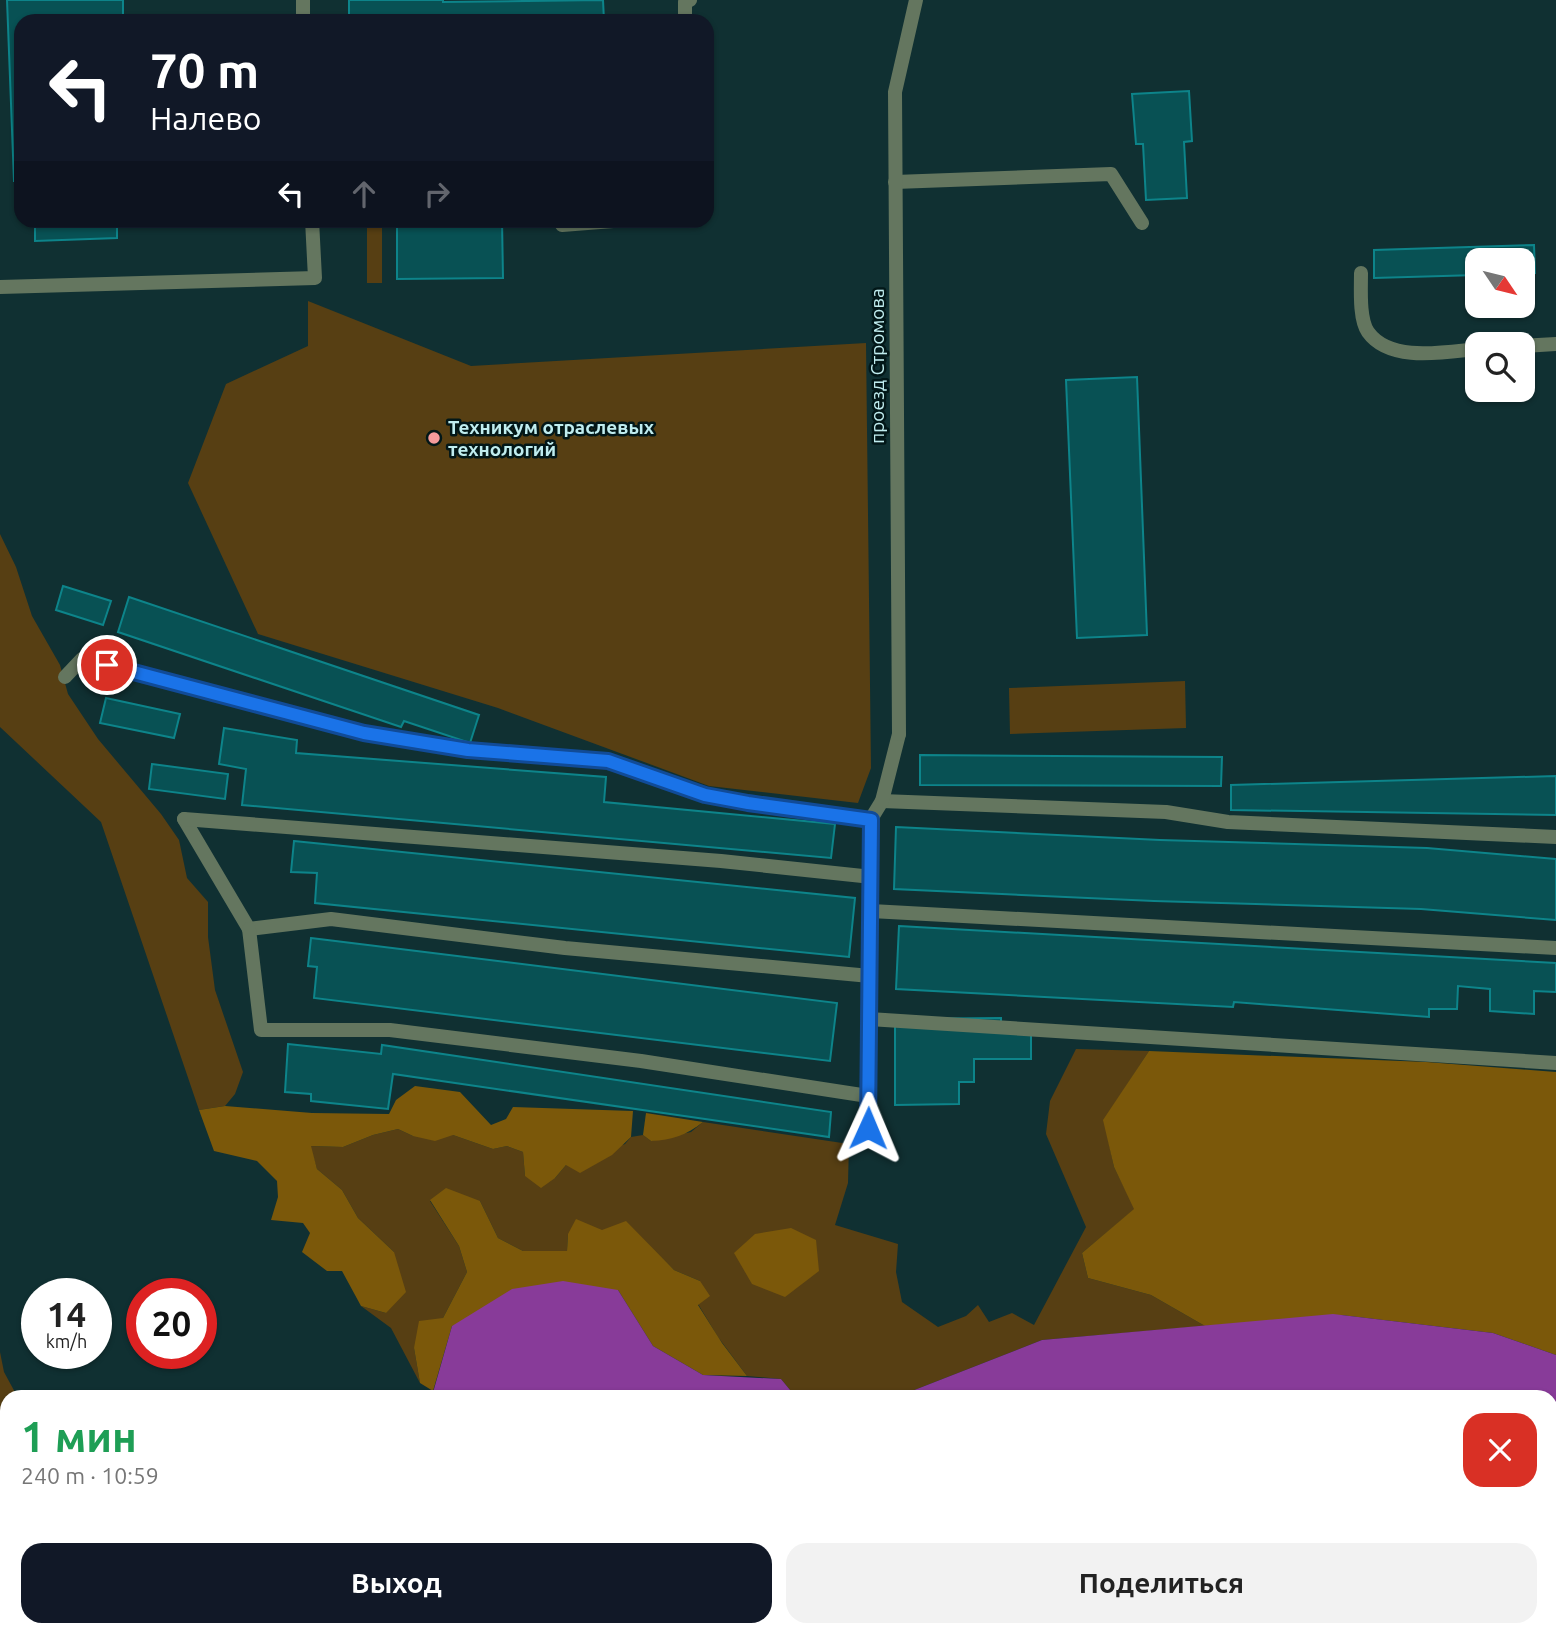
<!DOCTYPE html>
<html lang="ru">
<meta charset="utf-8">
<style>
:root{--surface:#fff;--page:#f2f2f2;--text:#222;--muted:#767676;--accent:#111827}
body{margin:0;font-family:Ubuntu,sans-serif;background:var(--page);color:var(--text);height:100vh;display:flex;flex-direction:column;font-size:26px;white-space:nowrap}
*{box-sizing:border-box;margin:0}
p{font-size:23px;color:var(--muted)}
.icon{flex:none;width:38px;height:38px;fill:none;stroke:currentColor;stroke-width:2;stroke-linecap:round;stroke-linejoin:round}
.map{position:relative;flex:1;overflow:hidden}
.sheet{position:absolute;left:0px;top:1390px;width:1558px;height:247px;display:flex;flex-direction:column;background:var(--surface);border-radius:21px 21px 0 0;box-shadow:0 2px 5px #0004}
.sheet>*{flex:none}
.top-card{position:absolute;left:14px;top:14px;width:700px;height:214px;border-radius:21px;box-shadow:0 2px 5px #0004;background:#111827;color:#fff;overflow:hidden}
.needle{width:46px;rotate:125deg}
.controls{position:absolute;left:1465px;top:248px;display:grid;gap:14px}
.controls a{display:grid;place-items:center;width:70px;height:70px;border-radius:14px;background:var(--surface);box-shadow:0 2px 5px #0004;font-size:35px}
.speed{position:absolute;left:21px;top:1278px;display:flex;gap:14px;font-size:35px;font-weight:700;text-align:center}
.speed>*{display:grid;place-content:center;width:91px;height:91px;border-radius:50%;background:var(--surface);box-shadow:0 2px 5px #0004;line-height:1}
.speed small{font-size:18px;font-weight:400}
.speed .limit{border:10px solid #d22;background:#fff;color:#111}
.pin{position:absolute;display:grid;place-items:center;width:60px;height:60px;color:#fff;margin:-30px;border:4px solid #fff;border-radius:50%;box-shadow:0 2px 7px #0007}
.me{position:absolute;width:77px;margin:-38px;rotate:1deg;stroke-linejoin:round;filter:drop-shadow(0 0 5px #0008)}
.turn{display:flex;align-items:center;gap:24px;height:147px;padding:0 21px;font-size:32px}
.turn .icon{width:91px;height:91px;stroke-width:2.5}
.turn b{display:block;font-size:49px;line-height:60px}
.lanes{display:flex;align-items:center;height:66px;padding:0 21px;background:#0003;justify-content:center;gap:35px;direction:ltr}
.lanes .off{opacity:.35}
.round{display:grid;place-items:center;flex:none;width:74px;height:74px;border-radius:21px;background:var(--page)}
.headline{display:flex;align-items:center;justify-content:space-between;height:119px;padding:0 21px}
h1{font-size:42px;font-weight:700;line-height:52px;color:#1e9e55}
.action{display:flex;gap:14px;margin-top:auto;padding:14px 21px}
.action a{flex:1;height:80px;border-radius:21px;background:var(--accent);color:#fff;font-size:28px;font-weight:700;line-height:80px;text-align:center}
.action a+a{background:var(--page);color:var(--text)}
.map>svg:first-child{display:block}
.green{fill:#573f13}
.forest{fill:#7b580a}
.water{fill:#883b99}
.building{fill:#085154;stroke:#0d848a;stroke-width:2}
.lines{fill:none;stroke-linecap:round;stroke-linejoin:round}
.lane{stroke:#64765f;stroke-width:14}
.street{stroke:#64765f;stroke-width:14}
.route-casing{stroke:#114b97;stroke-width:18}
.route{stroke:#1a73e8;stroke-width:12}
.poi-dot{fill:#f59b9b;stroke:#021718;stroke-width:2.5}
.labels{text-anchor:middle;stroke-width:5;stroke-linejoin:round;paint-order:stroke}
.street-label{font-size:19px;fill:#c0edef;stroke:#021718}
.poi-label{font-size:19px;font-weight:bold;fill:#c0edef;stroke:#021718;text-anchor:start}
</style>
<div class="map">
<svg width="1556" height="1635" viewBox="0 0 1556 1635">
<rect width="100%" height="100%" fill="#103032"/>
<!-- green -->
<g class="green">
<rect x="367" y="221" width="15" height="62"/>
<polygon points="308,301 471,366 866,343 871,768 858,803 709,786 498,708 258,634 188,483 226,384 308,346"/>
<polygon points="0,534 16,567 32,616 60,665 68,694 98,739 161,814 179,840 187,878 208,902 208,937 215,990 243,1072 235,1094 225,1106 199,1110 101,822 0,727"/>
<polygon points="1185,681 1186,728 1010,734 1009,688"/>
<polygon points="1076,1049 1149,1051 1104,1120 1114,1167 1135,1209 1082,1253 1088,1278 1151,1295 1205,1326 1042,1340 899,1396 795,1396 781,1379 747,1376 718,1337 698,1304 700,1281 674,1270 653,1250 602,1230 568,1234 567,1251 523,1251 498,1238 480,1201 430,1201 459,1246 467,1272 443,1318 414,1348 420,1383 391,1328 361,1306 386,1313 394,1252 358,1218 342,1190 317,1169 310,1146 343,1147 373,1135 398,1129 413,1136 453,1135 493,1149 507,1146 523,1152 525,1176 555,1178 566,1165 625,1144 631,1137 643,1135 651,1141 691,1132 703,1122 849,1144 848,1183 835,1225 898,1244 896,1272 902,1302 938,1327 966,1316 978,1305 989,1322 1012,1313 1034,1325 1086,1227 1046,1134 1050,1101"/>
<polygon points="0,1352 4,1372 17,1396 7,1396 7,1629 26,1629 17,1632 0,1627"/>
</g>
<!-- forest -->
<g class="forest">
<polygon points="1149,1051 1426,1062 1556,1072 1556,1355 1493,1333 1341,1315 1205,1326 1151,1295 1088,1278 1082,1253 1134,1209 1114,1167 1103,1120"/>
<polygon points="415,1086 460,1092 491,1125 506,1119 513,1107 633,1111 631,1137 612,1155 580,1173 566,1165 555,1178 541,1188 525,1176 523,1152 507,1146 493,1149 453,1135 435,1141 413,1136 398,1129 373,1135 343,1147 311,1146 317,1169 342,1190 358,1218 394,1252 406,1292 386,1313 361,1306 342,1271 327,1271 302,1252 310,1233 303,1223 271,1220 278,1197 277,1181 257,1161 214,1151 199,1110 225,1106 312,1113 389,1114 396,1100"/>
<path d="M646 1113 703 1122C687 1135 672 1140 651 1141L643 1135Z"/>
<polygon points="446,1188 480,1201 498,1238 523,1251 567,1251 568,1234 576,1219 602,1230 626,1221 674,1270 700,1281 710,1296 698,1305 722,1343 747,1376 703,1375 653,1346 618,1290 452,1326 433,1391 420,1383 414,1348 419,1321 443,1318 467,1272 459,1246 430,1200"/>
<polygon points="791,1228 816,1240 819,1271 785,1297 752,1284 734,1253 755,1234"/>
</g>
<!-- water -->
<g class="water">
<polygon points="563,1281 618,1290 653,1346 703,1375 781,1379 795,1396 432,1396 452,1326 512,1289"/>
<polygon points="1333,1314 1493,1333 1556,1355 1556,1635 0,1635 0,1632 34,1629 1550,1629 1550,1396 899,1396 1042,1340"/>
</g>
<!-- building -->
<g class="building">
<polygon points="7,0 123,0 123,21 21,21 21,181 14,181"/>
<polygon points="349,0 443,0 443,2 603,0 604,21 349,21"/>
<polygon points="1189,91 1192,141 1184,142 1187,198 1146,200 1143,144 1136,144 1132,94"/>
<polygon points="35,220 147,220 147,226 117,227 117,238 35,241"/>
<polygon points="502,220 503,278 397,279 397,221"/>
<polygon points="1534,245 1535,273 1522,274 1522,261 1477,261 1477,275 1374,278 1374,250"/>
<polygon points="1137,377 1147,635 1077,638 1066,380"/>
<polygon points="63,586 111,601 103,625 56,610"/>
<polygon points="129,597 479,715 470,743 404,721 401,727 118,632"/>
<polygon points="106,698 180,714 174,738 100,723"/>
<polygon points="224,728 297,740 296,753 606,777 604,802 835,824 831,858 242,805 246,769 219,764"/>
<polygon points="920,755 1222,757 1221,786 920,785"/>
<polygon points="152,764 228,774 225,799 149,789"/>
<polygon points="1556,776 1556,815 1231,810 1231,785"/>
<polygon points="896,827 1160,840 1427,848 1556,859 1556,920 1421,909 1154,901 894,889"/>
<polygon points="294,841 855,898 849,957 315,903 317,873 291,872"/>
<polygon points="899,926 1556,963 1556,992 1534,991 1534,1014 1490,1011 1490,989 1458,986 1457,1009 1429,1009 1429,1017 1234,1002 1233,1007 896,989"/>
<polygon points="311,938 837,1003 830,1061 314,998 317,967 308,966"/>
<polygon points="1001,1018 1001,1025 1031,1025 1031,1059 974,1059 974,1082 959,1082 959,1104 895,1105 895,1019"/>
<polygon points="288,1044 381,1054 382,1045 831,1112 829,1137 393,1074 388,1109 311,1101 311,1094 285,1092"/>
</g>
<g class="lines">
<!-- lane -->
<g class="lane">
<polyline points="303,0 303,21"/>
<polyline points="685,21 685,2 690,0"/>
<polyline points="895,182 1111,174 1142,223"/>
<polyline points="562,225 626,220"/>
<path d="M1361 273C1361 289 1359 319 1368 332 1390 363 1445 352 1477 349"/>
<polyline points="0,287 315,278 312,220"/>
<polyline points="1522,346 1556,344"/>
<polyline points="65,677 82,659 364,733 468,750 608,761 705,795 748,803 871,819"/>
<polyline points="882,801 1166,812 1228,822 1556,837"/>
<polyline points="184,819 249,929 331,919 565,948 870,976"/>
<polyline points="184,819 721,861 872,877"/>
<polyline points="871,911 1556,948"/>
<polyline points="249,929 261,1030 390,1030 641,1061 868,1096"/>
<polyline points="869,1019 1556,1063"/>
<polyline points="868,1128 871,819 882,801 899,734"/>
</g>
<!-- street -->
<polyline class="street" points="899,734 895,92 916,0"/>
</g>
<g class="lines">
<!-- route casing -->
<g class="route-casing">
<polyline id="route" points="107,665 364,733 468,750 608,761 705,795 748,803 871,820 868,1128"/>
</g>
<!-- route -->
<use href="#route" class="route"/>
</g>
<!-- markers -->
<circle class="poi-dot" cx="434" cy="438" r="7"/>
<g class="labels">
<!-- street labels -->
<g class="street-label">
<text transform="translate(877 366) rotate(-90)" y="7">проезд Стромова</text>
</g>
<!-- poi labels -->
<g class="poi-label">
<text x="448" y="434">Техникум отраслевых<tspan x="448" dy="22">технологий</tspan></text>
</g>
</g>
</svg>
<div class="controls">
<a><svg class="needle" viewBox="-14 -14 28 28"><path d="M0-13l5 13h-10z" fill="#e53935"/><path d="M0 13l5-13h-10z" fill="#767676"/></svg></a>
<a><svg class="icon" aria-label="search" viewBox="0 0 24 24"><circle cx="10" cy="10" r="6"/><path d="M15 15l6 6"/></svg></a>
</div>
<div class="speed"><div>14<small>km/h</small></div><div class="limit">20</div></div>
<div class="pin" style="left:107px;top:665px;background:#d93025"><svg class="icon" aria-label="arrive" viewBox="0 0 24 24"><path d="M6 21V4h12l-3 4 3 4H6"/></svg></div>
<svg class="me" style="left:868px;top:1128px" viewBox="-20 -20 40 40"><path d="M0-17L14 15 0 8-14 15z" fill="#1a73e8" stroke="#fff" stroke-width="4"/></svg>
<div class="top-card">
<div class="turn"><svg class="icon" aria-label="left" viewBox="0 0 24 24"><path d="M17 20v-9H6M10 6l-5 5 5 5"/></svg><div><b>70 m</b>Налево</div></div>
<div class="lanes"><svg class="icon" aria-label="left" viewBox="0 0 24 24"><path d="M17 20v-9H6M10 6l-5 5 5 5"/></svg><svg class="icon off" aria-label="ahead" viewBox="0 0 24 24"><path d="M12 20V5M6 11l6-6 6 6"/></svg><svg class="icon off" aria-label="right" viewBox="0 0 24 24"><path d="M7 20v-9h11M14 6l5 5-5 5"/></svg></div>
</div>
<section class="sheet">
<div class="headline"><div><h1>1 мин</h1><p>240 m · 10:59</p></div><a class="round" style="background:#d93025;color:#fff"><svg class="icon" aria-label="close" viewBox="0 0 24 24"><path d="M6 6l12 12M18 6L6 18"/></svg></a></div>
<div class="action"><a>Выход</a><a>Поделиться</a></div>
</section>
</div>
